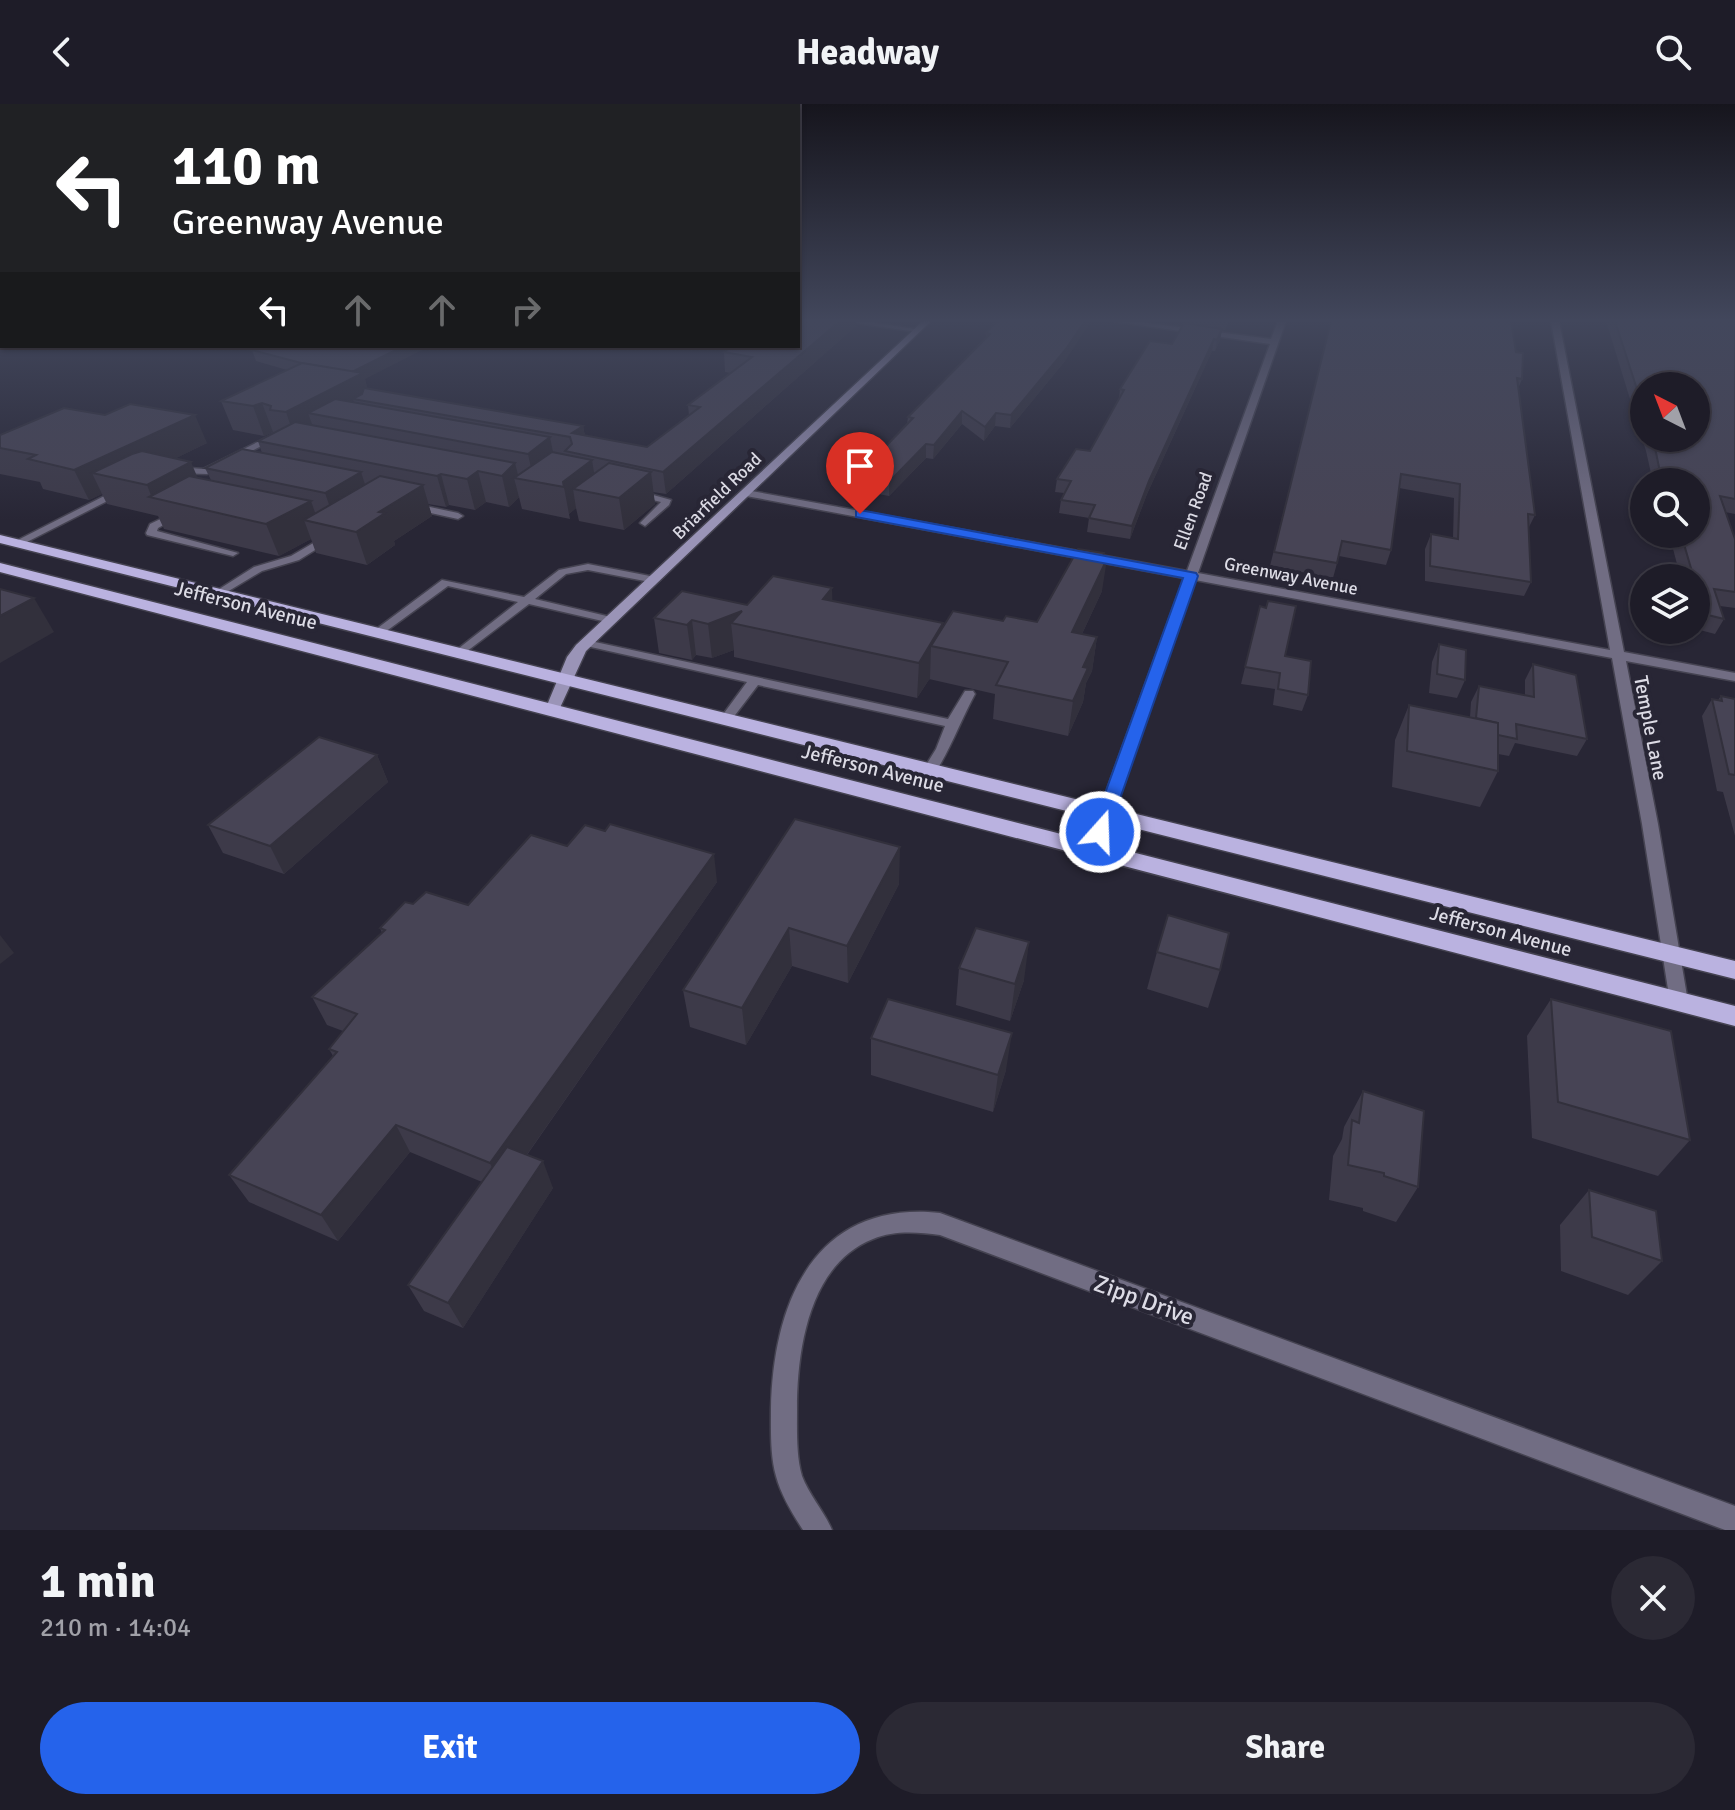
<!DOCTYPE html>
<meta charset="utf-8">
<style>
:root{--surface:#1e1c28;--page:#2b2934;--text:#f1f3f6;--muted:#a1a1a8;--line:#3c3a45;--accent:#2563eb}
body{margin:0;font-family:Signika,sans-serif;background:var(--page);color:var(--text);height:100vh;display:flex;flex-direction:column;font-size:30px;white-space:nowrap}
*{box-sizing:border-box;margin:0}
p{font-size:26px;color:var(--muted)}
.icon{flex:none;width:44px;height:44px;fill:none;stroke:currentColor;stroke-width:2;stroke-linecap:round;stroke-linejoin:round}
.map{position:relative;height:1426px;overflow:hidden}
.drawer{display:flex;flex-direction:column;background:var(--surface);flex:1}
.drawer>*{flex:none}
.guide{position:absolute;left:0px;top:0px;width:800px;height:244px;box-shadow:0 2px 6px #0004,0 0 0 2px var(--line);background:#202124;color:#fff;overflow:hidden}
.needle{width:52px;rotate:318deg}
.tools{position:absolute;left:1630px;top:268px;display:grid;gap:16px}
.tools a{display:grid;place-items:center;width:80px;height:80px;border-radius:50%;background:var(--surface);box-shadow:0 2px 6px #0004,0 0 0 2px var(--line);font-size:40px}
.pin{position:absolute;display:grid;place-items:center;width:68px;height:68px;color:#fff;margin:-82px -34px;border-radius:50% 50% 50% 0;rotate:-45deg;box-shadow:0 0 8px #0007}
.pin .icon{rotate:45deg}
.me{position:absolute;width:88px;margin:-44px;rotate:20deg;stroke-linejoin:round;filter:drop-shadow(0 0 6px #0008)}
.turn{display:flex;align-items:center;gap:28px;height:168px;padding:0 40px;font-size:36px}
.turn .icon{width:104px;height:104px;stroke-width:2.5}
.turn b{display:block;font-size:56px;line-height:68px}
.lanes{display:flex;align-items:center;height:76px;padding:0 40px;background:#0003;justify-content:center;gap:40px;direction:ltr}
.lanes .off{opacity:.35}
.round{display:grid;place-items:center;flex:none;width:84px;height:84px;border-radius:42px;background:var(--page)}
.overview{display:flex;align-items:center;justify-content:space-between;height:136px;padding:0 40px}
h1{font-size:48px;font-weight:700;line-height:60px}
.action{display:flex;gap:16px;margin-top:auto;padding:16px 40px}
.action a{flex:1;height:92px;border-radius:48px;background:var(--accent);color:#fff;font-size:32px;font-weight:700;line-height:92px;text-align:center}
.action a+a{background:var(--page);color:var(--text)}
header{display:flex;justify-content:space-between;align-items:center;height:104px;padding:0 40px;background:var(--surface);font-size:36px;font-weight:700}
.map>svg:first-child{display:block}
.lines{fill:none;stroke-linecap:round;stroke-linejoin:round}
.lane-casing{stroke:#454351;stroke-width:3}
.street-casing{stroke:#454351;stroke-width:3}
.secondary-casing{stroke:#454351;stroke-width:3}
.primary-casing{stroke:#454351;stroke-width:3}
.lane{fill:#716d83;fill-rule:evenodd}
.street{fill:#716d83;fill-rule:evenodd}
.secondary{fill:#9a94b7;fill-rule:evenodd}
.primary{fill:#bab2e0;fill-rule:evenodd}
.wall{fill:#3d3a49;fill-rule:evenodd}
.shaded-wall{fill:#32303c}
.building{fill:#474455;stroke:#32303c;stroke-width:2}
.route{fill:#2563eb;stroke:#184099;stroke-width:2}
.labels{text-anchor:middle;stroke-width:8;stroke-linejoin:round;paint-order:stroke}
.far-street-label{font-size:18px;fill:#dcdbe5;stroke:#282635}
.street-label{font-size:20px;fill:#dcdbe5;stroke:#282635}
.near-street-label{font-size:24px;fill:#dcdbe5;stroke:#282635}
</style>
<header><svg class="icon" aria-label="back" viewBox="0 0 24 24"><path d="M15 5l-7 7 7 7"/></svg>Headway<svg class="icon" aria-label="search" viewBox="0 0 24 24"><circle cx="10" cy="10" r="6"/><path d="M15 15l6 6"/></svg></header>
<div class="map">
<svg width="1735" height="1426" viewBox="0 0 1735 1426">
<rect width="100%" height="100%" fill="#282635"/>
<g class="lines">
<!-- lane casing -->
<g class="lane-casing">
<g id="lane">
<polygon points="272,331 279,333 207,370 177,369 172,366 177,363 203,365"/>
<polygon points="120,384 123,385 123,389 21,441 12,439"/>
<polygon points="639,387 671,396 669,401 645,422 640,419 661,398 636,392 634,390"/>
<polygon points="411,399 458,409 463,412 458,415 408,404 406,402"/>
<polygon points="175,408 178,409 178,413 158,424 157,427 238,449 233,452 147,431 146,429 150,420"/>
<polygon points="327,431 332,434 331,436 299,456 262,467 222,491 218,492 213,489 254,463 291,452"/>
<polygon points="588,460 655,473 660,476 655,479 588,466 566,470 535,495 615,514 615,518 611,519 529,500 458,554 454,552 454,548 518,498 448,482 381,531 373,531 371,529 442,476 524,493 559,466"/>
<path d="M586 536 948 615 965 587H973L975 590C961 616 951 644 935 669L930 670 923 666 936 645 945 622 758 581 729 619 725 620 719 616 747 578 582 541V537Z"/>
</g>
</g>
<!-- street casing -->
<g class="street-casing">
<g id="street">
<polygon points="843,217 864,217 921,226 917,228"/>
<polygon points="1112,217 1132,217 1271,235 1278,217 1286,217 1198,469 1610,546 1551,217 1559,217 1624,548 1735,569 1735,577 1626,557 1658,720 1688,898 1686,903 1679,906 1672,903 1670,898 1642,720 1612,554 1195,476 1101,746 1093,752 1085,746 1184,474 746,392 741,389 746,386 1187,467 1270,240"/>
<path d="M928 1108 940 1109 1735 1402V1426H1725L940 1131C918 1128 894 1126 873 1135 809 1160 797 1246 797 1305 797 1325 796 1352 802 1372 809 1391 824 1407 832 1426H803C792 1409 781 1391 776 1372 770 1351 771 1325 771 1305 773 1204 810 1103 928 1108Z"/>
</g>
</g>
<!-- secondary casing -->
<g class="secondary-casing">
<polygon id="secondary" points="923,217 931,217 586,547 559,606 552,610 547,609 545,606 567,553 576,541"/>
</g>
<!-- primary casing -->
<g class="primary-casing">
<g id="primary">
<polygon points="0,431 1735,857 1735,875 0,439"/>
<polygon points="0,459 1735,902 1735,922 0,468"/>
</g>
</g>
<!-- lane -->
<use href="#lane" class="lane"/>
<!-- street -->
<use href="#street" class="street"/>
<!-- secondary -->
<use href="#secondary" class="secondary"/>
<!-- primary -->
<use href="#primary" class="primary"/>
</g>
<!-- wall -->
<g class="wall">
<polygon points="798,217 856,217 856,222 666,390 653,388 655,400 624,426 579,417 576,404 569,410 570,415 522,405 519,393 509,403 486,398 475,406 449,401 446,403 428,400 432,412 394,437 395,441 367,461 316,449 311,435 279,452 164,425 158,412 107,400 102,390 89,396 43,385 40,378 0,370 0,331 207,339 176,354 198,374 211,376 205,364 262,349 258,337 274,328 264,332 233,326 221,297 287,266 256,257 252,246 365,275 367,284 583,322 585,332 647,343 689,312 688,301 731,269 725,268 724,248"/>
<polygon points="1189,217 1229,217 1225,226 1222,226 1220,236 1215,247 1212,247 1147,390 1130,435 1087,428 1089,414 1059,409 1061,396 1064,389 1055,388 1057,375 1090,347 1119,295 1120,285 1172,240 1188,220"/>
<polygon points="1331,217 1516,248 1522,275 1518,285 1535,411 1528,425 1531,478 1524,492 1425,477 1425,445 1431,430 1453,434 1454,394 1399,384 1391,446 1386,461 1339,452 1333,474 1270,462"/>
<path d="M1606 217H1735V410L1725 408 1735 435V504L1720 502 1724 515 1715 530 1696 525V474H1679L1680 471 1669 430H1696V378H1653L1646 347ZM1644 282 1696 334H1644Z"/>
<polygon points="986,229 1065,257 1010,324 995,322 984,337 962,320 933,355 926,354 889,392 857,386 857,372 907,320 908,313 986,233"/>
<polygon points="1103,454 1102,487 1082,530 1097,533 1092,567 1086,579 1083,598 1068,632 993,615 995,590 929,575 930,574 917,594 734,553 734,546 712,554 696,551 692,556 659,549 654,514 747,501 832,484 832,497 943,519 943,522 1003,517 1037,518"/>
<polygon points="1260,502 1285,552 1308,591 1302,607 1273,601 1275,585 1241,580"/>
<polygon points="1439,540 1465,576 1457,594 1429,589 1432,558"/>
<polygon points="1533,560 1587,635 1577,652 1515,639 1509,652 1498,650 1498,667 1480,703 1392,683 1395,636 1409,601 1470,613 1471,598 1479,582 1525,591 1525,576"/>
<polygon points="1721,592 1735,595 1735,732 1723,688 1717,687 1702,612 1712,595 1718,596"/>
<polygon points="377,651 388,678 284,770 223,749 208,721"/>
<polygon points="795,715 899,780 848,879 792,862 746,941 690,923 683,886"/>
<polygon points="567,742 717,778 527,1051 553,1084 463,1224 424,1207 408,1181 482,1078 410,1048 338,1137 249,1098 229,1071 333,952 329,945 343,927 327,921 312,893 382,829 380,824 413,800 468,801"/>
<polygon points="1157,848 1220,866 1208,904 1147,885"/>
<polygon points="959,864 1024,876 1010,917 956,901"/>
<polygon points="1551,895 1690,1036 1658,1072 1532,1034 1527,932"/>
<polygon points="871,934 1006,966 993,1008 871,971"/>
<polygon points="1363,987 1418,1083 1396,1118 1363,1107 1363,1104 1329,1096 1333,1052 1342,1035 1344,1023"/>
<polygon points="1589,1086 1662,1157 1628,1191 1561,1167 1560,1121"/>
</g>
<!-- shaded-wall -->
<g class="shaded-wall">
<polygon points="840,217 856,217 856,222 666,390 663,368"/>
<polygon points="1085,217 1091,217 1065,257 1010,324 1011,311"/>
<polygon points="1222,225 1220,236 1215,247 1217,236"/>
<polygon points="1214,235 1212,247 1147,390 1130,435 1132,422 1149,377"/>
<polygon points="404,242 430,242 365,275 371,298 353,295 357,306 308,309 315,328 296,338 286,308 345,271"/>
<polygon points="262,299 273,328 264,332 253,302"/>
<polygon points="962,307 962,320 933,355 934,341"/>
<polygon points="996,309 995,322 984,337 985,323"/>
<polygon points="195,311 207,339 129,377 92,369 102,390 89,396 74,366"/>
<polygon points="583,322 587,344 572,329"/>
<polygon points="550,333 556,363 534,378 528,350"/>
<polygon points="926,340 926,354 889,392 889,378"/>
<polygon points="592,356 597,387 573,385 576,404 569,410 563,378"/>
<polygon points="191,358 204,389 152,394 147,381"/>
<polygon points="515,359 519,375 514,374 519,393 509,403 502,372"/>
<polygon points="478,367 486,398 475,406 467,375"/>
<polygon points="361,368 371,399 336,421 325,389"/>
<polygon points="651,368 655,400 624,426 619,394"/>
<polygon points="441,370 449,401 446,403 437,372"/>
<polygon points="423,381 432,412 394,437 395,441 367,461 356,428 379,408"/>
<polygon points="311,397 319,420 304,416 311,435 279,452 266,420"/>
<polygon points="1104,449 1101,468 1107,455 1102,487 1067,562 1072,528"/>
<polygon points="832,484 833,518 823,495"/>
<polygon points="34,494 54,528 0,559 0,512"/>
<polygon points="742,507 731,519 734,546 712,554 708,520"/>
<polygon points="692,516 696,551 692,556 687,521"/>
<polygon points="943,519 942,544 931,542 930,574 917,594 919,559"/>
<polygon points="1097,533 1092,567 1086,579 1083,598 1068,632 1073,597 1083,563"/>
<polygon points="377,651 388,678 284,770 270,742"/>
<polygon points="900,743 899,780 848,879 847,842"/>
<polygon points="714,750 717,778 502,1086 490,1059"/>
<polygon points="789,824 792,862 746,941 742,904"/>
<polygon points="0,831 14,849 0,860"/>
<polygon points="1029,838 1024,876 1010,917 1015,880"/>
<polygon points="1012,929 1006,966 993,1008 998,971"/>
<polygon points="396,1021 410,1048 338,1137 321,1111"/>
<polygon points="543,1057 553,1084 463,1224 448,1199"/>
</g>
<!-- building -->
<g class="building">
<polygon points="798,217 840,217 663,368 565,347 572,340 570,333 353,295 362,290 364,284 583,322 572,329 647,343 700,303 688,301 752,253 724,248 732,242 798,242"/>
<polygon points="997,217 1085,217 1066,245 1011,311 996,309 985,323 962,307 934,341 926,340 889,378 857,372 913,314 908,313 990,230 986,229"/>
<polygon points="1331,217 1511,217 1516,248 1523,249 1522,275 1517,274 1535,411 1528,410 1531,478 1430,462 1431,430 1458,435 1460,380 1401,370 1391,446 1342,437 1337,459 1274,448"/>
<polygon points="1615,217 1735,217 1735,395 1720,392 1735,435 1735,488 1714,485 1724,515 1696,508 1696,474 1682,474 1681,469 1693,471 1681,430 1696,430 1696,378 1668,378 1666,369 1660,368 1653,334 1696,334 1696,282 1644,282 1644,307"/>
<polygon points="1184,219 1222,225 1217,236 1214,235 1149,377 1132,422 1089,414 1095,401 1061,396 1071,377 1057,375 1076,345 1090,347 1124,286 1120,285 1150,237 1172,240"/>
<polygon points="262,242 404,242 352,268 301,259 252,246"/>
<polygon points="302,259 363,269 286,308 270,306 271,302 262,299 253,302 221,297"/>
<polygon points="335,295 550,333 528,350 308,309"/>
<polygon points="130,300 195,311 74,366 28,355 36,351 0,344 0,331 64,304 105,311"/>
<polygon points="295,318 515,359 502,372 478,367 467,375 441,370 437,372 258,337"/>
<polygon points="242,345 361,368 325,389 205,364"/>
<polygon points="142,347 191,358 147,381 92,369 132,350"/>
<polygon points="552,348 592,356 563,378 564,383 514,374"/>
<polygon points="609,359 651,368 619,394 573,385"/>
<polygon points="189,372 311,397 266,420 149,393"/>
<polygon points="380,372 423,381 379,408 385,409 356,428 304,416"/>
<polygon points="1078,445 1104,449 1102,454 1107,455 1072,528 1097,533 1083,563 1088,564 1073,597 996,581 1008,558 931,542 953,507 1003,517 1006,512 1037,518"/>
<polygon points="773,472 832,484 823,495 943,519 919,559 731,519 742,507 708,520 692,516 687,521 654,514 682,487 747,501"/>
<polygon points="0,485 34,494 0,512"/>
<polygon points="1268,497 1296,502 1285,552 1311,557 1308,591 1278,585 1280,569 1245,563 1260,502 1266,504"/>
<polygon points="1439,540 1466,546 1465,576 1437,570"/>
<polygon points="1533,560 1576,571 1587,635 1516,620 1517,635 1498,631 1498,619 1476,614 1479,582 1534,593"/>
<polygon points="1721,592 1735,595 1735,671 1729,670 1712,595 1722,597"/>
<polygon points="1409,601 1498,619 1498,667 1407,647"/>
<polygon points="319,633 377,651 270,742 208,721"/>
<polygon points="795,715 900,743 847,842 789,824 742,904 683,886"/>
<polygon points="610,720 714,750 490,1059 396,1021 321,1111 229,1071 337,948 329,945 357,910 312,893 385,826 380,824 405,798 413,800 426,788 468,801 531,731 567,742 585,721 605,727"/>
<polygon points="1168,811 1229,829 1220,866 1157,848"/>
<polygon points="976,824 1029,838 1015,880 959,864"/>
<polygon points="888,895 1012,929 998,971 871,934"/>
<polygon points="1551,895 1671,927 1690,1036 1558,998"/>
<polygon points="1363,987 1424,1007 1418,1083 1384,1072 1384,1069 1348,1061 1352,1016 1359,1019"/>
<polygon points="507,1043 543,1057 448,1199 408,1181"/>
<polygon points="1589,1086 1656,1107 1662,1157 1592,1133"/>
</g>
<!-- sky -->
<linearGradient id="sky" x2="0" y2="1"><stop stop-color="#16151d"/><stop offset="0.52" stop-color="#42475c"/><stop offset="1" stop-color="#42475c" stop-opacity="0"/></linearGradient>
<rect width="1735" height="416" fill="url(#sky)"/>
<!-- route -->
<polygon class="route" points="860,406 1196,469 1198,472 1107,732 1093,732 1091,728 1183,474 856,413 856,407"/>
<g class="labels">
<!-- far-street labels -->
<g class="far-street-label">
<text transform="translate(717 392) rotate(-44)" y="6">Briarfield Road</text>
<text transform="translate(1193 407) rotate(-70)" y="6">Ellen Road</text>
<text transform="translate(1291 472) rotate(11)" y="6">Greenway Avenue</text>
</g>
<!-- street labels -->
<g class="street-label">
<text transform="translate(246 501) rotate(14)" y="7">Jefferson Avenue</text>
<text transform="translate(1651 624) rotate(79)" y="7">Temple Lane</text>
<text transform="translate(873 664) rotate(14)" y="7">Jefferson Avenue</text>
<text transform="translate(1501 827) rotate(15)" y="7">Jefferson Avenue</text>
</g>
<!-- near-street labels -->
<g class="near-street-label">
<text transform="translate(1144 1196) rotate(20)" y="8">Zipp Drive</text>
</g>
</g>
</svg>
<div class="tools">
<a><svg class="needle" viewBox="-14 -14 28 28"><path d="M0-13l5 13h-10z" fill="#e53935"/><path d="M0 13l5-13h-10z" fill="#a1a1a8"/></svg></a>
<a><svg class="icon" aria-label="search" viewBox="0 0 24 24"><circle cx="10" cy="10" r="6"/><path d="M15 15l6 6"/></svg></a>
<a><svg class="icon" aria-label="layers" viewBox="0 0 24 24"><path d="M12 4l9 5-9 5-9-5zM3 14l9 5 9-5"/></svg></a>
</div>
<div class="pin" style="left:860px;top:410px;background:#d93025"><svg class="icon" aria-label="arrive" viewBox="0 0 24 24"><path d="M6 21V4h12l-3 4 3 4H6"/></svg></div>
<svg class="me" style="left:1100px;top:728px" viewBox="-20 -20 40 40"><circle r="17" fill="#2563eb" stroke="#fff" stroke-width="3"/><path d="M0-11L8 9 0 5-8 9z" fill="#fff"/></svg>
<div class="guide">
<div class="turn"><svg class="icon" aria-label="left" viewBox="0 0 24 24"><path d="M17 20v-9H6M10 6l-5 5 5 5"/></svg><div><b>110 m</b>Greenway Avenue</div></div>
<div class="lanes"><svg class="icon" aria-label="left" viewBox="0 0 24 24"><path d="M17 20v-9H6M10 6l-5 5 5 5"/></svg><svg class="icon off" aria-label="ahead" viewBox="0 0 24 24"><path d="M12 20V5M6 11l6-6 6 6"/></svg><svg class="icon off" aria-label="ahead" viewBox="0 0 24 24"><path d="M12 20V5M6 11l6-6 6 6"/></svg><svg class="icon off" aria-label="right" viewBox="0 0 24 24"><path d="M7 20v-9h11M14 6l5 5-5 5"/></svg></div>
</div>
</div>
<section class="drawer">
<div class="overview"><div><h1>1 min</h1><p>210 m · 14:04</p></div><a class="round"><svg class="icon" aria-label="close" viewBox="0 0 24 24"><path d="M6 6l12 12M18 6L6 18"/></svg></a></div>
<div class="action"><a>Exit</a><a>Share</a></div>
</section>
